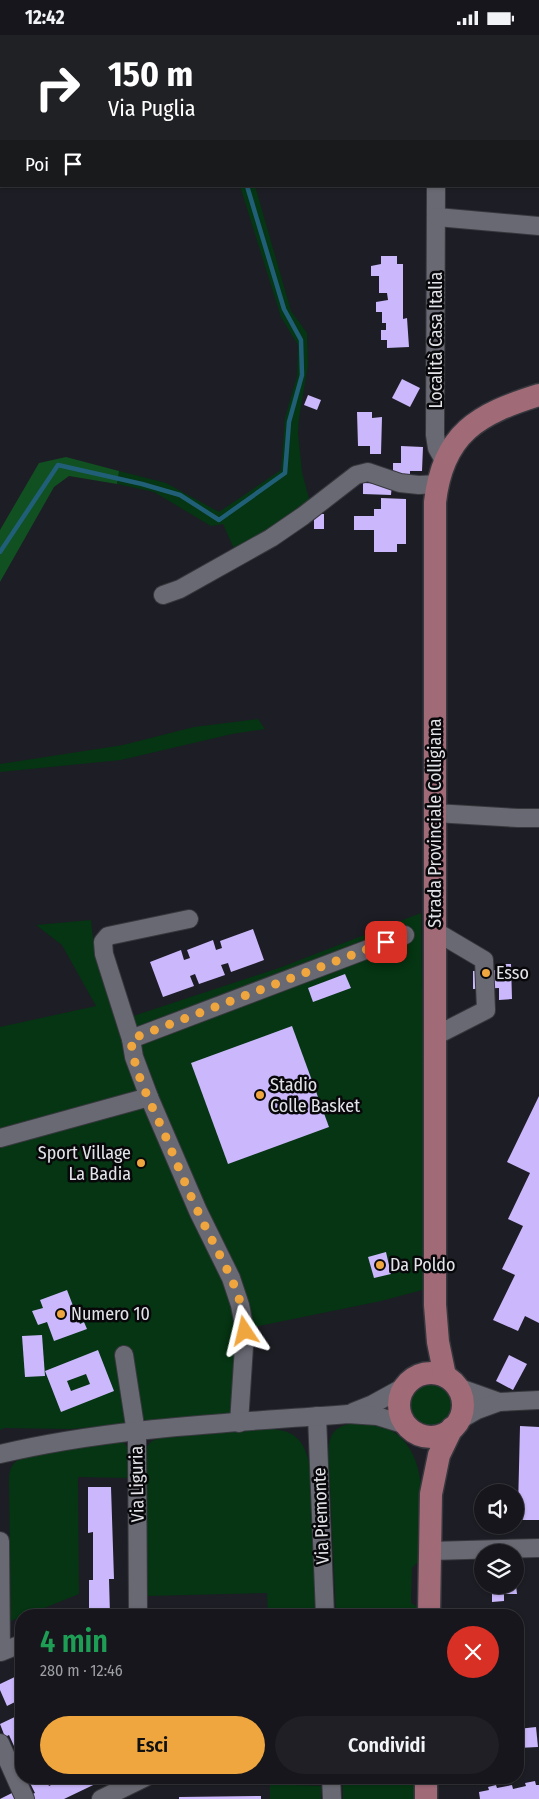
<!DOCTYPE html>
<html lang="it">
<meta charset="utf-8">
<style>
:root{--surface:#16161c;--page:#1f1f25;--text:#f1f3f6;--muted:#9e9fa3;--line:#35353b;--accent:#f0a63e}
body{margin:0;font-family:"Fira Sans Condensed",sans-serif;background:var(--page);color:var(--text);height:100vh;display:flex;flex-direction:column;font-size:19px;white-space:nowrap}
*{box-sizing:border-box;margin:0}
p{font-size:16px;color:var(--muted)}
.icon{flex:none;width:28px;height:28px;fill:none;stroke:currentColor;stroke-width:2;stroke-linecap:round;stroke-linejoin:round}
.map{position:relative;flex:1;overflow:hidden}
.sheet{position:absolute;left:15px;top:1574px;width:509px;height:175px;display:flex;flex-direction:column;background:var(--surface);border-radius:20px;box-shadow:0 1px 4px #0004,0 0 0 1px var(--line)}
.sheet>*{flex:none}
.banner{position:absolute;left:0px;top:0px;width:540px;height:152px;box-shadow:0 1px 4px #0004,0 0 0 1px var(--line);background:#202124;color:#fff;overflow:hidden}
.controls{position:absolute;left:474px;top:1449px;display:grid;gap:10px}
.controls a{display:grid;place-items:center;width:50px;height:50px;border-radius:50%;background:var(--surface);box-shadow:0 1px 4px #0004,0 0 0 1px var(--line);font-size:25px}
.pin{position:absolute;display:grid;place-items:center;width:42px;height:42px;color:#fff;margin:-21px;border-radius:10px;box-shadow:0 2px 8px #0006}
.me{position:absolute;width:55px;margin:-28px;rotate:350deg;stroke-linejoin:round;filter:drop-shadow(0 0 4px #0008)}
.turn{display:flex;align-items:center;gap:18px;height:105px;padding:0 25px;font-size:22px}
.turn .icon{width:65px;height:65px;stroke-width:2.5}
.turn b{display:block;font-size:35px;line-height:42px}
.then{display:flex;align-items:center;height:48px;padding:0 25px;background:#0003;gap:10px;font-size:19px}
.round{display:grid;place-items:center;flex:none;width:52px;height:52px;border-radius:26px;background:var(--page)}
.head{display:flex;align-items:center;justify-content:space-between;height:85px;padding:0 25px}
h1{font-size:30px;font-weight:600;line-height:38px;color:#1e9e55}
.cta{display:flex;gap:10px;margin-top:auto;padding:10px 25px}
.cta a{flex:1;height:58px;border-radius:30px;background:var(--accent);color:#111;font-size:20px;font-weight:600;line-height:58px;text-align:center}
.cta a+a{background:var(--page);color:var(--text)}
.status{display:flex;justify-content:space-between;align-items:center;height:35px;padding:0 25px;background:var(--surface);direction:ltr}
.status svg{height:14px;fill:currentColor}
.map>svg:first-child{display:block}
.green{fill:#053512}
.forest{fill:#105021}
.lines{fill:none;stroke-linecap:round;stroke-linejoin:round}
.stream{stroke:#215f78;stroke-width:4.5}
.building{fill:#cbb7fc;fill-rule:evenodd}
.minor-casing{stroke:#37383e;stroke-width:20}
.major-casing{stroke:#37383e;stroke-width:25}
.minor{stroke:#686972;stroke-width:18}
.major{stroke:#a06a77;stroke-width:22}
.route{stroke:#f0a63e;stroke-width:9;stroke-dasharray:0 16.2}
.poi-dot{fill:#f0a63e;stroke:#08080b;stroke-width:2}
.labels{text-anchor:middle;stroke-width:5;stroke-linejoin:round;paint-order:stroke}
.street-label{font-size:18px;fill:#e3e4e9;stroke:#08080b}
.poi-label{font-size:18px;fill:#e3e4e9;stroke:#08080b;text-anchor:start}
</style>
<div class="status"><b>12:42</b><svg viewBox="0 0 49 12"><path d="M0 12V9h3v3zM5 12V6h3v6zM10 12V3h3v9zM15 12V0h3v12zM26 1h20v11H26zM47 4h2v5h-2z"/></svg></div>
<div class="map">
<svg width="539" height="1764" viewBox="0 0 539 1764">
<rect width="100%" height="100%" fill="#1d1d25"/>
<!-- green -->
<g class="green">
<polygon points="240,151 255,151 291,276 307,298 308,330 299,383 298,398 302,437 311,471 235,516 223,489 211,491 154,457 117,449 119,436 166,448 219,477 281,435 285,383 297,341 298,310 281,282"/>
<polygon points="258,684 265,694 232,699 121,725 0,737 0,729 123,710 194,692"/>
<path d="M421 878 426 1254 381 1266 254 1292 248 1377 71 1394 4 1393 0 1395V992L96 971 62 910 36 890 91 885C94 920 104 954 118 986L282 932Z"/>
<circle cx="430" cy="1368" r="23"/>
<path d="M356 1388C362 1388 369 1388 375 1389 435 1405 421 1478 420 1525L412 1533 411 1568 424 1576 423 1580H336L329 1430C328 1405 328 1391 356 1388Z"/>
<path d="M272 1394C297 1396 304 1407 310 1430L316 1580H268L267 1558 147 1561 145 1443 147 1411 152 1406 160 1403Z"/>
<path d="M120 1406C133 1410 129 1432 130 1443L78 1442 79 1559 27 1580H21V1582L11 1586 9 1444C10 1430 14 1425 28 1422Z"/>
<rect x="343" y="1743" width="76" height="21"/>
<polygon points="270,1749 321,1751 321,1764 270,1764"/>
</g>
<!-- forest -->
<polygon class="forest" points="66,422 119,436 117,449 69,441 54,452 0,547 0,495 39,428"/>
<g class="lines">
<!-- stream -->
<g class="stream">
<polyline points="202,0 203,1"/>
<polyline points="0,517 58,430 142,449 180,460 219,485 285,438 289,387 302,340 301,305 284,274 247,151"/>
</g>
</g>
<!-- building -->
<g class="building">
<polygon points="381,221 397,221 397,229 403,229 403,284 407,283 409,312 387,313 387,305 381,305 381,295 386,295 386,288 382,288 382,277 376,277 376,267 388,265 387,258 379,258 379,241 371,241 371,231 381,229"/>
<polygon points="402,344 420,353 410,372 392,363"/>
<polygon points="308,360 321,365 317,375 304,370"/>
<polygon points="357,377 372,377 372,383 382,382 381,419 370,419 370,411 358,411"/>
<polygon points="401,411 423,412 422,436 410,436 410,439 393,439 393,428 401,428"/>
<polygon points="363,448 392,449 391,460 363,459"/>
<polygon points="381,463 406,464 406,509 397,509 397,517 374,517 374,495 354,495 354,481 374,481 374,474 381,474"/>
<rect x="314" y="479" width="10" height="15"/>
<polygon points="253,894 264,925 231,937 228,928 221,930 225,940 199,949 195,939 190,941 194,951 163,962 150,927 181,915 184,925 190,923 187,915 213,905 216,915 222,913 220,906"/>
<polygon points="500,929 511,929 512,964 499,965 499,953 473,954 473,936 500,935"/>
<polygon points="345,939 351,953 313,967 308,953"/>
<polygon points="292,991 329,1092 228,1129 191,1028"/>
<polygon points="539,1061 539,1288 525,1281 518,1296 493,1285 515,1240 502,1234 523,1191 508,1184 530,1138 507,1127"/>
<polygon points="386,1217 391,1239 374,1243 368,1222"/>
<polygon points="67,1255 80,1289 84,1287 87,1294 54,1306 47,1287 38,1290 32,1276 43,1273 40,1265"/>
<polygon points="42,1300 45,1341 25,1342 22,1301"/>
<path d="M98 1315 114 1356 61 1377 45 1336ZM86 1339 90 1349 71 1356 67 1346Z"/>
<polygon points="509,1320 527,1329 513,1355 496,1346"/>
<polygon points="520,1391 539,1392 539,1485 522,1485 522,1474 518,1473"/>
<polygon points="88,1452 111,1452 114,1544 109,1544 110,1580 89,1580 89,1545 93,1545 93,1497 88,1498"/>
<polygon points="492,1550 516,1550 517,1559 504,1559 504,1566 492,1567"/>
<rect x="518" y="1603" width="2" height="17"/>
<polygon points="21,1639 21,1664 7,1671 0,1655 0,1649"/>
<polygon points="21,1679 21,1721 19,1722 9,1700 5,1702 0,1689"/>
<polygon points="536,1692 538,1712 518,1713 518,1694"/>
<polygon points="41,1742 45,1742 49,1751 53,1749 50,1742 110,1742 64,1764 32,1764 30,1760 35,1758 30,1748"/>
<polygon points="535,1746 536,1750 539,1750 539,1764 480,1764 479,1757 489,1755 488,1752 496,1750 497,1753 512,1750 513,1754 526,1751 525,1748"/>
<polygon points="14,1757 17,1764 0,1764"/>
<polygon points="261,1761 261,1764 179,1764 179,1762"/>
</g>
<g class="lines">
<!-- minor casing -->
<g class="minor-casing">
<g id="minor">
<polyline points="437,1 437,0"/>
<polyline points="436,151 435,400 437,413 445,427"/>
<polyline points="437,182 539,191"/>
<polyline points="163,560 180,554 271,503 303,481 356,440 368,437 400,448 419,450 438,449"/>
<polyline points="435,778 518,783 539,783"/>
<polyline points="435,1001 486,975 484,925 435,896"/>
<polyline points="131,1004 104,919 103,907 108,901 189,884"/>
<polyline points="0,1103 149,1062"/>
<polyline points="124,1320 137,1404 138,1580"/>
<polyline points="457,1352 499,1367"/>
<polyline points="353,1377 373,1369 404,1352"/>
<polyline points="317,1381 325,1580"/>
<polyline points="458,1386 477,1375 499,1367 539,1365"/>
<polyline points="239,1388 245,1296 240,1270 231,1243 198,1176 149,1062 134,1022 131,1004 405,900"/>
<path d="M0 1419C114 1392 232 1388 348 1379L377 1381 406 1390"/>
<polyline points="0,1506 1,1617 21,1609"/>
<polyline points="431,1516 539,1513"/>
<polyline points="0,1708 25,1764"/>
<polyline points="331,1742 332,1764"/>
<polyline points="101,1764 146,1742"/>
</g>
</g>
<!-- major casing -->
<g class="major-casing">
<g id="major">
<circle cx="431" cy="1370" r="32"/>
<path d="M445 1341 438 1307 435 1270V467C443 398 478 379 539 360"/>
<polyline points="429,1580 431,1459 439,1420 452,1393"/>
<polyline points="426,1764 426,1742"/>
</g>
</g>
<!-- minor -->
<use href="#minor" class="minor"/>
<!-- major -->
<use href="#major" class="major"/>
</g>
<g class="lines">
<!-- route -->
<path class="route" d="M245 1296C244 1262 225 1231 210 1201 193 1168 179 1134 165 1100 152 1070 133 1037 131 1004L386 907"/>
</g>
<!-- markers -->
<g class="poi-dot">
<circle cx="486" cy="938" r="5"/>
<circle cx="260" cy="1060" r="5"/>
<circle cx="141" cy="1128" r="5"/>
<circle cx="380" cy="1230" r="5"/>
<circle cx="61" cy="1279" r="5"/>
</g>
<g class="labels">
<!-- street labels -->
<g class="street-label">
<text transform="translate(436 305) rotate(-90)" y="6">Località Casa Italia</text>
<text transform="translate(435 788) rotate(-90)" y="6">Strada Provinciale Colligiana</text>
<text transform="translate(137 1449) rotate(-91)" y="6">Via Liguria</text>
<text transform="translate(321 1481) rotate(-92)" y="6">Via Piemonte</text>
</g>
<!-- poi labels -->
<g class="poi-label">
<text x="496" y="944">Esso</text>
<text x="270" y="1056">Stadio<tspan x="270" dy="21">Colle Basket</tspan></text>
<text x="131" y="1124" text-anchor="end">Sport Village<tspan x="131" dy="21">La Badia</tspan></text>
<text x="390" y="1236">Da Poldo</text>
<text x="71" y="1285">Numero 10</text>
</g>
</g>
</svg>
<div class="controls">
<a><svg class="icon" aria-label="sound" viewBox="0 0 24 24"><path d="M4 9h4l5-4v14l-5-4H4zM17 9q2 3 0 6"/></svg></a>
<a><svg class="icon" aria-label="layers" viewBox="0 0 24 24"><path d="M12 4l9 5-9 5-9-5zM3 14l9 5 9-5"/></svg></a>
</div>
<div class="pin" style="left:386px;top:907px;background:#d93025"><svg class="icon" aria-label="arrive" viewBox="0 0 24 24"><path d="M6 21V4h12l-3 4 3 4H6"/></svg></div>
<svg class="me" style="left:245px;top:1296px" viewBox="-20 -20 40 40"><path d="M0-17L14 15 0 8-14 15z" fill="#f0a63e" stroke="#fff" stroke-width="4"/></svg>
<div class="banner">
<div class="turn"><svg class="icon" aria-label="right" viewBox="0 0 24 24"><path d="M7 20v-9h11M14 6l5 5-5 5"/></svg><div><b>150 m</b>Via Puglia</div></div>
<div class="then">Poi<svg class="icon" aria-label="arrive" viewBox="0 0 24 24"><path d="M6 21V4h12l-3 4 3 4H6"/></svg></div>
</div>
<section class="sheet">
<div class="head"><div><h1>4 min</h1><p>280 m · 12:46</p></div><a class="round" style="background:#d93025;color:#fff"><svg class="icon" aria-label="close" viewBox="0 0 24 24"><path d="M6 6l12 12M18 6L6 18"/></svg></a></div>
<div class="cta"><a>Esci</a><a>Condividi</a></div>
</section>
</div>
